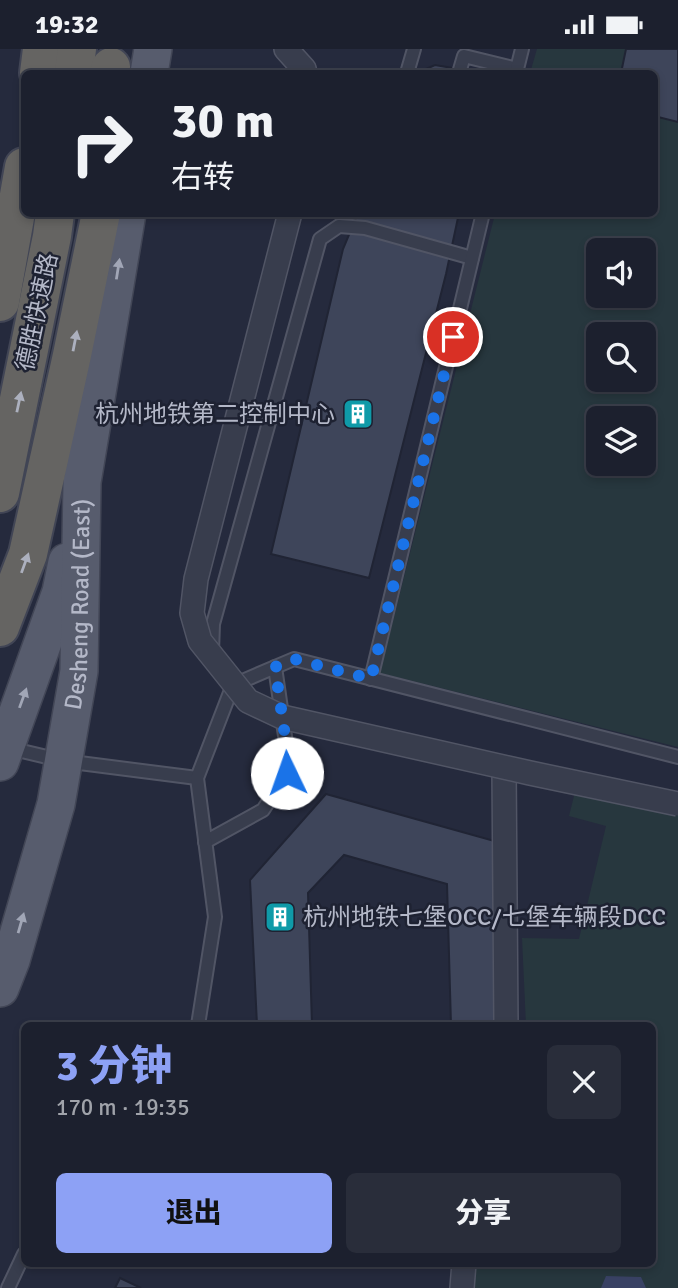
<!DOCTYPE html>
<html lang="zh">
<meta charset="utf-8">
<style>
:root{--surface:#1c202e;--page:#292d3a;--text:#f1f3f6;--muted:#a0a3aa;--line:#3a3e4a;--accent:#8da1f5}
body{margin:0;font-family:Signika,"Noto Sans SC",sans-serif;background:var(--page);color:var(--text);height:100vh;display:flex;flex-direction:column;font-size:26px;white-space:nowrap}
*{box-sizing:border-box;margin:0}
p{font-size:23px;color:var(--muted)}
.icon{flex:none;width:38px;height:38px;fill:none;stroke:currentColor;stroke-width:2;stroke-linecap:round;stroke-linejoin:round}
.map{position:relative;flex:1;overflow:hidden}
.panel{position:absolute;left:21px;top:973px;width:635px;height:245px;display:flex;flex-direction:column;background:var(--surface);border-radius:10px;box-shadow:0 4px 10px #0003,0 0 0 2px var(--line)}
.panel>*{flex:none}
.top-card{position:absolute;left:21px;top:21px;width:637px;height:147px;border-radius:10px;box-shadow:0 4px 10px #0003,0 0 0 2px var(--line);background:#1c202e;color:var(--text);overflow:hidden}
.fabs{position:absolute;left:586px;top:189px;display:grid;gap:14px}
.fabs a{display:grid;place-items:center;width:70px;height:70px;border-radius:10px;background:var(--surface);box-shadow:0 4px 10px #0003,0 0 0 2px var(--line);font-size:35px}
.pin{position:absolute;display:grid;place-items:center;width:60px;height:60px;color:#fff;margin:-30px;border:4px solid #fff;border-radius:50%;box-shadow:0 2px 7px #0007}
.me{position:absolute;width:77px;margin:-38px;rotate:357deg;stroke-linejoin:round;filter:drop-shadow(0 0 5px #0008)}
.turn{display:flex;align-items:center;gap:24px;height:147px;padding:0 35px;font-size:32px}
.turn .icon{width:91px;height:91px;stroke-width:2.5}
.turn b{display:block;font-size:49px;line-height:60px}
.round{display:grid;place-items:center;flex:none;width:74px;height:74px;border-radius:10px;background:var(--page)}
.headline{display:flex;align-items:center;justify-content:space-between;height:119px;padding:0 35px}
h1{font-size:42px;font-weight:800;line-height:52px;color:var(--accent)}
.cta{display:flex;gap:14px;margin-top:auto;padding:14px 35px}
.cta a{flex:1;height:80px;border-radius:10px;background:var(--accent);color:#111;font-size:28px;font-weight:800;line-height:80px;text-align:center}
.cta a+a{background:var(--page);color:var(--text)}
.status{display:flex;justify-content:space-between;align-items:center;height:49px;padding:0 35px;background:var(--surface);direction:ltr}
.status svg{height:19px;fill:currentColor}
.map>svg:first-child{display:block}
.green{fill:#27373e;fill-rule:evenodd}
.water{fill:#394264}
.building{fill:#3e455a;stroke:#202434;stroke-width:2}
.lines{fill:none;stroke-linecap:round;stroke-linejoin:round}
.service-casing{stroke:#515565;stroke-width:16}
.minor-casing{stroke:#515565;stroke-width:26}
.primary-casing{stroke:#424656;stroke-width:40}
.trunk-casing{stroke:#414555;stroke-width:42}
.service{stroke:#383d4d;stroke-width:12}
.minor{stroke:#383d4d;stroke-width:23}
.primary{stroke:#575c6d;stroke-width:37}
.trunk{stroke:#656462;stroke-width:38}
.minor-bridge-casing{stroke:#515565;stroke-width:26;stroke-linecap:butt}
.minor-bridge{stroke:#383d4d;stroke-width:23}
.oneway{fill:#a1a6b6}
.oneway2{fill:#acb0be}
.route{stroke:#1a73e8;stroke-width:12;stroke-dasharray:0 21.6}
.labels{text-anchor:middle;stroke-width:5;stroke-linejoin:round;paint-order:stroke}
.street-label{font-size:24px;fill:#b4b8c8;stroke:#1e2232}
.poi-label{font-size:24px;fill:#b4b8c8;stroke:#1e2232;text-anchor:end}
</style>
<div class="status"><b>19:32</b><svg viewBox="0 0 49 12"><path d="M0 12V9h3v3zM5 12V6h3v6zM10 12V3h3v9zM15 12V0h3v12zM26 1h20v11H26zM47 4h2v5h-2z"/></svg></div>
<div class="map">
<svg width="678" height="1239" viewBox="0 0 678 1239">
<rect width="100%" height="100%" fill="#252a3d"/>
<!-- green -->
<g class="green">
<path d="M537 0H678V698L380 624 495 165 654 164V24H530ZM598 201H644V247H598ZM598 285H644V331H598ZM598 369H644V415H598Z"/>
<polygon points="578,731 678,758 678,1239 469,1239 469,1216 491,1214 653,1214 653,976 526,976 522,889 579,890 606,777 569,767"/>
</g>
<!-- water -->
<polygon class="water" points="606,1227 641,1228 646,1239 601,1239"/>
<!-- building -->
<g class="building">
<polygon points="626,0 678,0 678,73 654,67 654,24 621,24"/>
<polygon points="435,16 481,24 417,24"/>
<polygon points="358,164 459,164 446,225 369,529 271,505 343,200"/>
<polygon points="326,745 498,793 504,976 451,976 447,835 344,806 308,844 312,976 257,976 250,831"/>
<polygon points="120,1229 141,1239 115,1239"/>
</g>
<g class="lines">
<!-- service casing -->
<g class="service-casing">
<g id="service">
<polyline points="407,24 414,0"/>
<polyline points="459,24 464,7 517,20"/>
<polyline points="516,24 522,0"/>
<polyline points="212,603 213,575 320,190 339,177 365,179 472,209"/>
<polyline points="371,630 483,164"/>
<polyline points="9,699 64,712 197,729"/>
<polyline points="205,793 263,761 287,724 286,694 275,618"/>
<polyline points="198,976 215,868 197,729 233,636 294,610 678,708"/>
<polyline points="8,1239 24,1205"/>
</g>
</g>
<!-- minor casing -->
<g class="minor-casing">
<g id="minor">
<polyline points="286,0 304,20 305,24"/>
<polyline points="504,719 506,976"/>
<polyline points="462,1239 464,1214"/>
</g>
</g>
<!-- primary casing -->
<g class="primary-casing">
<g id="primary">
<polyline points="149,24 153,0"/>
<polyline points="0,713 61,543 67,513"/>
<path id="s1" d="M0 939 11 911 56 755 79 622 82 433 127 164"/>
</g>
</g>
<!-- trunk casing -->
<g class="trunk-casing">
<g id="trunk">
<polyline points="39,24 42,0"/>
<polyline points="74,24 77,0"/>
<polyline points="109,24 111,18"/>
<polyline points="0,253 24,118"/>
<polyline points="0,444 52,187 55,164"/>
<polyline points="0,578 28,505 72,306 101,164"/>
</g>
</g>
<!-- service -->
<use href="#service" class="service"/>
<!-- minor -->
<use href="#minor" class="minor"/>
<!-- primary -->
<use href="#primary" class="primary"/>
<!-- trunk -->
<use href="#trunk" class="trunk"/>
<!-- minor-bridge casing -->
<g class="minor-bridge-casing">
<polyline id="minor-bridge" points="290,164 196,530 192,564 200,592 248,652 282,668 530,724 678,755"/>
</g>
<!-- minor-bridge -->
<use href="#minor-bridge" class="minor-bridge"/>
</g>
<!-- one-way arrows -->
<defs><path id="oneway-solid" d="M-6-.8H1V-3.2L6.5 0L1 3.2V.8H-6Z" transform="scale(1.75)"/></defs>
<g class="oneway">
<use href="#oneway-solid" transform="translate(118 220) rotate(-81)"/>
<use href="#oneway-solid" transform="translate(23 649) rotate(-70)"/>
<use href="#oneway-solid" transform="translate(21 874) rotate(-74)"/>
</g>
<g class="oneway2">
<use href="#oneway-solid" transform="translate(75 292) rotate(-79)"/>
<use href="#oneway-solid" transform="translate(19 353) rotate(-78)"/>
<use href="#oneway-solid" transform="translate(25 514) rotate(-70)"/>
</g>
<g class="lines">
<!-- route -->
<polyline class="route" points="287,724 286,694 275,618 294,610 371,630 453,288"/>
</g>
<!-- icons -->
<defs>
<g id="building-square" transform="scale(1.575)"><rect x="-9" y="-9" width="18" height="18" rx="4" fill="#0f9aa8" stroke="#1e2232"/><path d="M-4-6H4V6H1V3H-1V6H-4ZM-2.5-4.3h1.7v1.8h-1.7ZM.8-4.3h1.7v1.8H.8ZM-2.5-1h1.7V.8h-1.7ZM.8-1h1.7V.8H.8Z" fill="#fff"/></g>
</defs>
<g fill-rule="evenodd">
<use href="#building-square" x="358" y="365"/>
<use href="#building-square" x="280" y="868"/>
</g>
<g class="labels">
<!-- street labels -->
<g class="street-label">
<text transform="translate(37 263) rotate(-78)" y="8">德胜快速路</text>
<text dy="8" stroke="none"><textPath href="#s1" startOffset="394">Desheng Road (East)</textPath></text>
</g>
<!-- poi labels -->
<g class="poi-label">
<text x="335" y="373">杭州地铁第二控制中心</text>
<text x="303" y="876" text-anchor="start">杭州地铁七堡OCC/七堡车辆段DCC</text>
</g>
</g>
</svg>
<div class="fabs">
<a><svg class="icon" aria-label="sound" viewBox="0 0 24 24"><path d="M4 9h4l5-4v14l-5-4H4zM17 9q2 3 0 6"/></svg></a>
<a><svg class="icon" aria-label="search" viewBox="0 0 24 24"><circle cx="10" cy="10" r="6"/><path d="M15 15l6 6"/></svg></a>
<a><svg class="icon" aria-label="layers" viewBox="0 0 24 24"><path d="M12 4l9 5-9 5-9-5zM3 14l9 5 9-5"/></svg></a>
</div>
<div class="pin" style="left:453px;top:288px;background:#d93025"><svg class="icon" aria-label="arrive" viewBox="0 0 24 24"><path d="M6 21V4h12l-3 4 3 4H6"/></svg></div>
<svg class="me" style="left:287px;top:724px" viewBox="-20 -20 40 40"><circle r="19" fill="#fff"/><path d="M0-13L10 11 0 6-10 11z" fill="#1a73e8"/></svg>
<div class="top-card">
<div class="turn"><svg class="icon" aria-label="right" viewBox="0 0 24 24"><path d="M7 20v-9h11M14 6l5 5-5 5"/></svg><div><b>30 m</b>右转</div></div>
</div>
<section class="panel">
<div class="headline"><div><h1>3 分钟</h1><p>170 m · 19:35</p></div><a class="round"><svg class="icon" aria-label="close" viewBox="0 0 24 24"><path d="M6 6l12 12M18 6L6 18"/></svg></a></div>
<div class="cta"><a>退出</a><a>分享</a></div>
</section>
</div>
